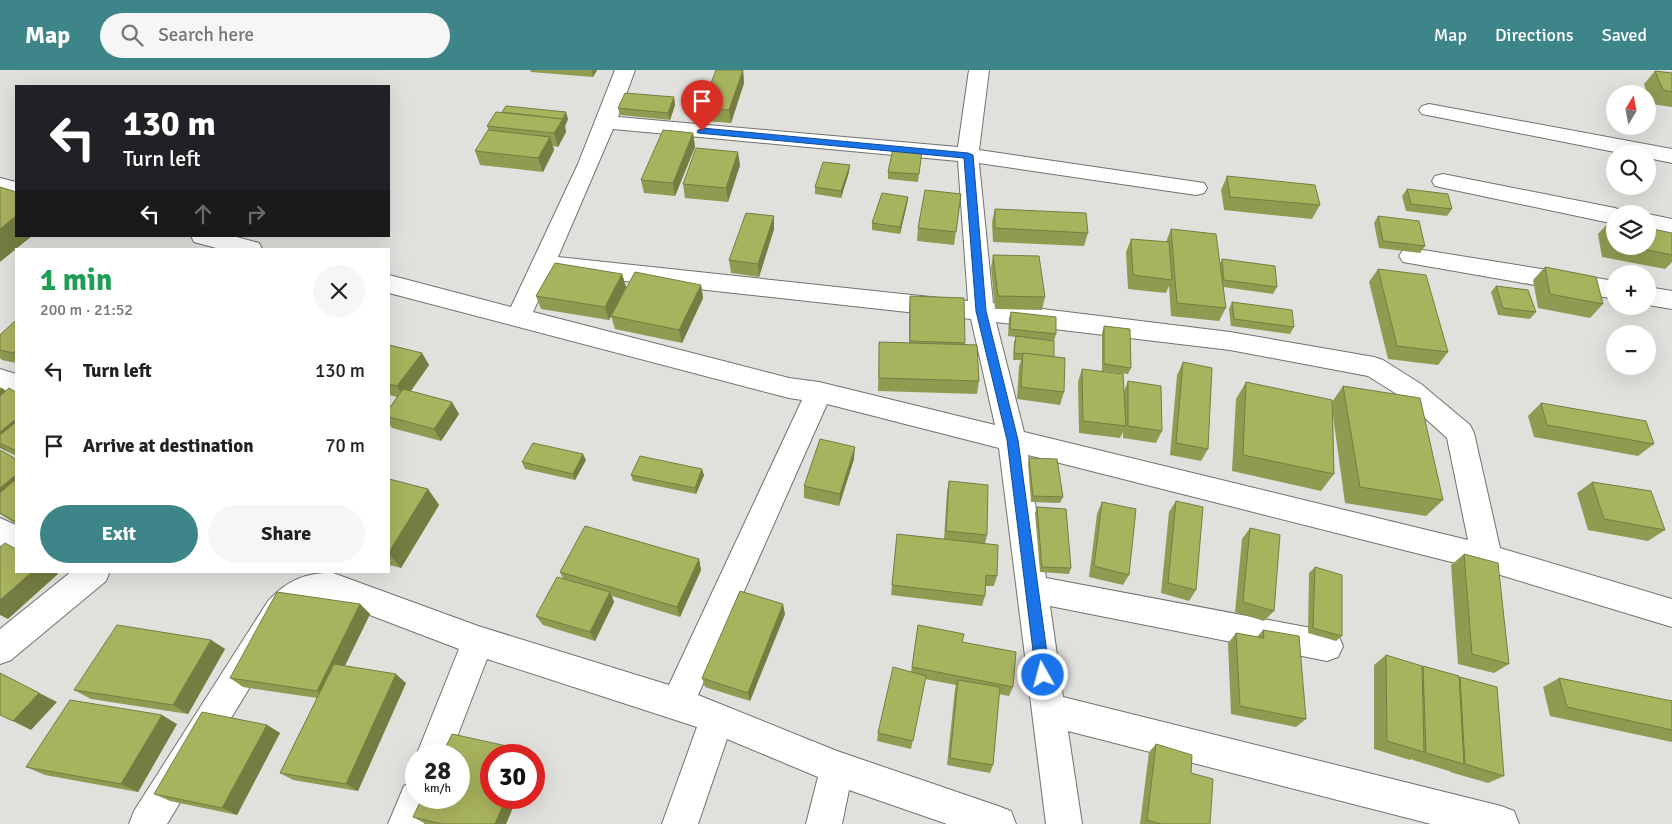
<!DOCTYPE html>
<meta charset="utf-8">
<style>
:root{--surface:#fff;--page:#f6f6f6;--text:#202124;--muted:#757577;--accent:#3d8588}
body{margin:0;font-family:Signika,sans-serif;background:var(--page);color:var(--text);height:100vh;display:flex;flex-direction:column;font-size:19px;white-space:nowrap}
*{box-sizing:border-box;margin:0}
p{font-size:16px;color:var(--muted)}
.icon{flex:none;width:28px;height:28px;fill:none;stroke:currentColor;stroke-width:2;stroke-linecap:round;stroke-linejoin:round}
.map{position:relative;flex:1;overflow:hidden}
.side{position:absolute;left:15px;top:178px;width:375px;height:325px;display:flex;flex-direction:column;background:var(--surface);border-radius:0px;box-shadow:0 5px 20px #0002}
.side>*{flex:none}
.hud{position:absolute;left:15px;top:15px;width:375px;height:152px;border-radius:0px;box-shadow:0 5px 20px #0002;background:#202124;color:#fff;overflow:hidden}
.needle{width:32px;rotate:10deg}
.controls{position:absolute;left:1606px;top:15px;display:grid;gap:10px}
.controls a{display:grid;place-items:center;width:50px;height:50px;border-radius:50%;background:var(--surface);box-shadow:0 5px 20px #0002;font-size:25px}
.speed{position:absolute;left:405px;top:674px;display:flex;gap:10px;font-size:25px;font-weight:700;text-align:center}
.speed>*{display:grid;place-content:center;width:65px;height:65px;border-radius:50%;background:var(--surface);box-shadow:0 5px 20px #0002;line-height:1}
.speed small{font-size:12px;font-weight:400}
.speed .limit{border:8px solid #d22;background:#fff;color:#111}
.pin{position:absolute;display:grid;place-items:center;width:42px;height:42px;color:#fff;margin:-51px -21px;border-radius:50% 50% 50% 0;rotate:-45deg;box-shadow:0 0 5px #0007}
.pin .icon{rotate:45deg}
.me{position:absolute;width:55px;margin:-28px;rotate:353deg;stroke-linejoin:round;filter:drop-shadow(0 0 4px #0008)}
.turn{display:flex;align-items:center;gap:18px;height:105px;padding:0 25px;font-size:22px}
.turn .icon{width:65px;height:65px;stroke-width:2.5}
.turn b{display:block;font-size:35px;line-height:42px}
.lanes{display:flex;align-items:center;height:48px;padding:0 25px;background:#0003;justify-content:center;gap:25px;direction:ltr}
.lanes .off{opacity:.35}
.round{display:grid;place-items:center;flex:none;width:52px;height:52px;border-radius:26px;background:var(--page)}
.head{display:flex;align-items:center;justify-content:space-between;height:85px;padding:0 25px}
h1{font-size:30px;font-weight:700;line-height:38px;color:#1e9e55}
.button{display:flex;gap:10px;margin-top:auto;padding:10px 25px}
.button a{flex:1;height:58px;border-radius:30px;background:var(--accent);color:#fff;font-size:20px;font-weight:700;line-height:58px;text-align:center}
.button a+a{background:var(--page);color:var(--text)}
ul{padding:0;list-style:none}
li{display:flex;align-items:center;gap:15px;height:75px;padding:0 25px}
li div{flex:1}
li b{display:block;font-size:19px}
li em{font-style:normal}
header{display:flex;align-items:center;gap:30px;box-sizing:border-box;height:70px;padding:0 25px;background:var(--accent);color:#fff}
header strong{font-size:24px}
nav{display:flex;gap:28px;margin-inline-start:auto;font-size:18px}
.search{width:350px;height:45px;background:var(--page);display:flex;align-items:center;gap:12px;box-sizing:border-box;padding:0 18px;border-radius:28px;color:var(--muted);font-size:19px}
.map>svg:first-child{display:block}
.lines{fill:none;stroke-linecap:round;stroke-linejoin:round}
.street-casing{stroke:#72716e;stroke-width:2}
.street{fill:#fff;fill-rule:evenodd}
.wall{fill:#909a51}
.shaded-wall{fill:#767d42}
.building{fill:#a8b35e;stroke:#767d42}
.route{fill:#1a73e8;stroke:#114b97}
</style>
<header>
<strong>Map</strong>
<div class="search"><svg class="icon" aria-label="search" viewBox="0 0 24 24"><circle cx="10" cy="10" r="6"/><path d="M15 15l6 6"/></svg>Search here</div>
<nav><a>Map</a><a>Directions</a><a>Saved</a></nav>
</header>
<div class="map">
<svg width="1672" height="754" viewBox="0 0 1672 754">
<rect width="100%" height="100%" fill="#e1e0dd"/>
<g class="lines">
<!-- street casing -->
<g class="street-casing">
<g id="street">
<path d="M615 0H635L618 47 958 77 969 0H989L979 80 1204 113 1207 118 1204 123 1196 125 979 93 993 233 1230 262 1374 287 1383 290 1421 314 1470 355 1474 363 1500 478 1672 529V557L1487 501 1028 385 1046 508 1327 561 1338 565 1343 576 1338 587 1327 591 1050 536 1063 627 1501 736 1514 741 1519 754H1431L1068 661 1082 754H1046L999 378 827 334 698 625 837 681 998 736 1011 741 1016 754H947L849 720 842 754H806L818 707 727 669 698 754H662L697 657 487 589 450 685 416 686 459 579 333 531C310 530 305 534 290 551L167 754H129L134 741 268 531C286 511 306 502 333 503L478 556 669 615 802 330 789 328 389 223V205L511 237 578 94ZM613 59 958 91 968 231 558 187ZM551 203 971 249 995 355 819 312 789 308 533 242ZM996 252 1230 280 1368 306 1403 328 1447 368 1468 470 1024 362Z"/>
<polygon points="1429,34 1672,79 1672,93 1648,88 1648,84 1625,84 1422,44 1419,40 1422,36"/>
<polygon points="1443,104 1615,138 1623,141 1625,144 1615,144 1615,154 1435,116 1432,111 1435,106"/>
<polygon points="0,108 16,112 16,126 0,122"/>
<polygon points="1648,144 1672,149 1672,165 1648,160"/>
<polygon points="191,166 233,166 259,173 262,179 220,179 194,172"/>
<polygon points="1411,178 1615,211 1615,229 1403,192 1399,186 1403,180"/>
<polygon points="1648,217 1672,221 1672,239 1648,235"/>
<polygon points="0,299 16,304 16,325 0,320"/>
<polygon points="0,448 16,455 16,483 0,476"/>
<polygon points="72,501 110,501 106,511 11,590 0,594 0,559"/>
<polygon points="416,711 416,728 433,728 424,754 388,754 404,716"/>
</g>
</g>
<!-- street -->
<use href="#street" class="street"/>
</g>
<!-- wall -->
<g class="wall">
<polygon points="530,0 597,0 593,7 531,2"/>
<polygon points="743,0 744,13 731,53 704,51 702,37"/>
<polygon points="1655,1 1672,3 1672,37 1651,34 1644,14"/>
<polygon points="674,27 675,35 670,50 620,45 618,38"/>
<polygon points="568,49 565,56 566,62 558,77 553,76 554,80 543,102 480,95 475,81 489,61 487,56"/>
<polygon points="693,63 695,77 675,126 644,123 641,110"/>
<polygon points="922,81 918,112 888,109 888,102"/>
<polygon points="740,95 728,132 685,128 683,114"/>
<polygon points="849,102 841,128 815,124 815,117"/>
<polygon points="1227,106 1320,135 1312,149 1224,140 1221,120"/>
<polygon points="1407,119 1452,139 1447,146 1406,141 1402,126"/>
<polygon points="961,124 954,175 917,171 918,158"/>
<polygon points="908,127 907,134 900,164 872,160 872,153"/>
<polygon points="995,139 1088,163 1084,176 993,172 992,152"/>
<polygon points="774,146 774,159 759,207 731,203 729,190"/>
<polygon points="1378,146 1425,176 1420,183 1379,178 1374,153"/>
<polygon points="1610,151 1615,152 1615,176 1648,176 1672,164 1672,192 1665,199 1602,187 1598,164"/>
<polygon points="1171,159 1220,194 1222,189 1277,217 1273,224 1223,217 1226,238 1219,251 1171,246 1169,216 1166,223 1128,219 1126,182 1131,169 1166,172"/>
<polygon points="993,185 1045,227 1042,240 995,239 991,198"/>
<polygon points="1545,197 1603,234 1590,248 1538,238 1533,210"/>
<polygon points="1378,199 1448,282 1438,295 1388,289 1369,212"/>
<polygon points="622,204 626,217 613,243 701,215 703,228 682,273 615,259 611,246 609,250 541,239 536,226"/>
<polygon points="1496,216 1536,242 1530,249 1498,245 1491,222"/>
<polygon points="910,226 965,273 965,274 979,311 977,324 878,321 879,272 909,273 909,240"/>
<polygon points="1232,232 1294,257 1290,264 1231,256 1229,239"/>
<polygon points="1011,242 1056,264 1054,271 1054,287 1064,322 1060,335 1017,329 1019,296 1021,290 1013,290 1014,272 1016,267 1008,266 1009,248"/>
<polygon points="16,250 16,293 2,290 0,288 0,265"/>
<polygon points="1104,256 1131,298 1128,304 1102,301 1102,263"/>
<polygon points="389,275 422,283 429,295 411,321 459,344 441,371 392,358 389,354 389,338 397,327 389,325"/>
<polygon points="1183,292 1208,379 1201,391 1170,385 1177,305"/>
<polygon points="1082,299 1124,321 1128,311 1162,361 1156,373 1123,368 1123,362 1120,368 1079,363 1078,312"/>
<polygon points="1246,312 1332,332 1343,316 1443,430 1426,446 1345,433 1333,346 1334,404 1321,421 1232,401 1236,329"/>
<polygon points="0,317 6,321 16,322 16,386 0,378"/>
<polygon points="1541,333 1654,374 1638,386 1534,367 1528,346"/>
<polygon points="0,380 16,389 16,454 0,444"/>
<polygon points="1029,388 1063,427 1060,433 1031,432 1028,394"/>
<polygon points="854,389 839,436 804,428 804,416"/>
<polygon points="586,390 575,410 525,399 522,392"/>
<polygon points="631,405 704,405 696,424 633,411"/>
<polygon points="389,409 428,419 439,435 401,498 389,495"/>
<polygon points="949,411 987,465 985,474 997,506 994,516 986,516 985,526 982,536 891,525 897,464 944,469 947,422"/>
<polygon points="1592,412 1665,460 1648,471 1588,460 1577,423"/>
<polygon points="1176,431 1196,520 1189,531 1161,523 1169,442"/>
<polygon points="1102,432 1129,505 1123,515 1089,507 1097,444"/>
<polygon points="1037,437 1071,498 1069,504 1040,502 1035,443"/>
<polygon points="1250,458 1274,541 1264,551 1235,542 1242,469"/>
<polygon points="1464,484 1509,594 1494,603 1458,594 1451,495"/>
<polygon points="699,489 701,500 680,547 612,526 614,532 595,571 543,555 536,546 563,509 560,502"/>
<polygon points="1315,497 1342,566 1336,571 1308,563 1309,503"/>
<polygon points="360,534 370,544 345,596 406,613 358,721 293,710 280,703 317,628 243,617 230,608"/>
<polygon points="785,544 750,631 705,617 702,608"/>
<polygon points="918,555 962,572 1013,617 1009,626 999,624 993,695 990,703 947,695 955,619 956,615 925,609 911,679 877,671 878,663 911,602"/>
<polygon points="1263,560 1306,649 1296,657 1231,644 1228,573 1236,563 1257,567"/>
<polygon points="211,570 225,579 188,644 91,629 74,620"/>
<polygon points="1386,585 1422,597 1423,596 1459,608 1460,607 1504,706 1488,713 1450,702 1450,701 1449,701 1413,690 1412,689 1410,690 1374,679 1374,595"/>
<polygon points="1559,608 1672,631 1672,672 1550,646 1543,617"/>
<polygon points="177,654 138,722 45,705 26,697"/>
<polygon points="267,655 280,663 237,745 170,731 154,724"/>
<polygon points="1156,674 1191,703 1210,754 1140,754 1149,682"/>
<polygon points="491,728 517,728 506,754 426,754 424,753 413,747"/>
</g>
<!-- shaded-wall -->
<g class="shaded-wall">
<polygon points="592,0 597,0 593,7"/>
<polygon points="743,0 744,13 731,53 729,40"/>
<polygon points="674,27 675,35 670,50 668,43"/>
<polygon points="566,42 568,49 565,56 566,62 558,77 554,63"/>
<polygon points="693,63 695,77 675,126 673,113"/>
<polygon points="550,67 554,80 543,102 538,88"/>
<polygon points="738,82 740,95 728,132 726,118"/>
<polygon points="850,95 849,102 841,128 841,121"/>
<polygon points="908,127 907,134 900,164 900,157"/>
<polygon points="16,146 16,166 32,166 0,192 0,159"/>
<polygon points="774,146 774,159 759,207 758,194"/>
<polygon points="622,204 626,217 609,250 605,237"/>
<polygon points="701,215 703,228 682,273 679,260"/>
<polygon points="16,280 16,286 13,283"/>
<polygon points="422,283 429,295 405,329 397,316"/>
<polygon points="2,318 16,329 0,345 0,320"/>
<polygon points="452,332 459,344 441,371 434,359"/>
<polygon points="16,349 16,373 0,373 0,362"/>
<polygon points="0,375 7,381 6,381 0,377"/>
<polygon points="855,377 854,389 839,436 840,424"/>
<polygon points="583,384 586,390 575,410 573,404"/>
<polygon points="702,399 704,405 696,424 695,418"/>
<polygon points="16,405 16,430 0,443 0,418"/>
<polygon points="428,419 439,435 401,498 389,484 389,482"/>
<polygon points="699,489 701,500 680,547 677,537"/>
<polygon points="33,501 54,501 58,504 8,549 0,545 0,530"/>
<polygon points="610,522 614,532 595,571 590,562"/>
<polygon points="360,534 370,544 328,630 317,621"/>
<polygon points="783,534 785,544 750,631 748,623"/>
<polygon points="211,570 225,579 188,644 173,635"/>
<polygon points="0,603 57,632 31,660 13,651"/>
<polygon points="396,604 406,613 358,721 346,714"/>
<polygon points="162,645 177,654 138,722 121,714"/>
<polygon points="267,655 280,663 237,745 222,738"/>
<polygon points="525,680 530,685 523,685"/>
<polygon points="506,728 517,728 506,754 495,754"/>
</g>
<!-- building -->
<g class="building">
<polygon points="716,0 743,0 729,40 702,37"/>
<polygon points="1655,1 1672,3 1672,22 1663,20"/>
<polygon points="625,23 674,27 668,43 618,38"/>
<polygon points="506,36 566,42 563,49 502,42"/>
<polygon points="496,42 563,49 554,63 487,56"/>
<polygon points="488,60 550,67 538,88 475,81"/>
<polygon points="663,60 693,63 673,113 641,110"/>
<polygon points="696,78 738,82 726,118 683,114"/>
<polygon points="893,78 922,81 919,104 888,102"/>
<polygon points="823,92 850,95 841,121 815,117"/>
<polygon points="1227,106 1315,115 1320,135 1230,127"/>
<polygon points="0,117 16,122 16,146 0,159"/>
<polygon points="1407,119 1448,124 1452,139 1411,134"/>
<polygon points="925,120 961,124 956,162 918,158"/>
<polygon points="882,123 908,127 900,157 872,153"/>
<polygon points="995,139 1086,143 1088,163 995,158"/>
<polygon points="746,143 774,146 758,194 729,190"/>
<polygon points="1378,146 1419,151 1425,176 1383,171"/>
<polygon points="1610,151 1615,152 1615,174"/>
<polygon points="1648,158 1672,163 1672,185 1628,176 1648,176"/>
<polygon points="1171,159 1216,164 1226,238 1177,233"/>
<polygon points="1131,169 1169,172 1172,210 1133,205"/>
<polygon points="993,185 1039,186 1045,227 998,226"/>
<polygon points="1222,189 1275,196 1277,217 1224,210"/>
<polygon points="555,193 622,204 605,237 536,226"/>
<polygon points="1545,197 1596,207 1603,234 1550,224"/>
<polygon points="1378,199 1426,205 1448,282 1397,276"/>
<polygon points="635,202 701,215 679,260 611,246"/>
<polygon points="1496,216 1528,220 1536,242 1503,238"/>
<polygon points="910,226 964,228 965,273 910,271"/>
<polygon points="1232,232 1292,240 1294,257 1234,249"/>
<polygon points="1011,242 1056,247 1056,264 1010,259"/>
<polygon points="16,250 16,280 13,283 0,280 0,265"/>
<polygon points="1104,256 1130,259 1131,298 1104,294"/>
<polygon points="1016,266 1054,271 1054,287 1014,283"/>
<polygon points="879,272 977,275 979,311 879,308"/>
<polygon points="389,275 422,283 397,316 389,314"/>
<polygon points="1023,283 1065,288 1064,322 1021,317"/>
<polygon points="1183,292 1212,298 1208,379 1176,373"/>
<polygon points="1082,299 1123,304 1126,356 1083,351"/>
<polygon points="1128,311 1161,316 1162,361 1128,356"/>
<polygon points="1246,312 1332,330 1334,404 1243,385"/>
<polygon points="1343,316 1420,328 1443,430 1360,417"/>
<polygon points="9,318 16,322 16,349 0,362 0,326"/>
<polygon points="403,319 452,332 434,359 389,347 389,339"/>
<polygon points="1541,333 1646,351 1654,374 1547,355"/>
<polygon points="16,352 16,381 0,373 0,365"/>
<polygon points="820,369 855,377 840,424 804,416"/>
<polygon points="533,373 583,384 573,404 522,392"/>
<polygon points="0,380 16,389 16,405 0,418"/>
<polygon points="640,386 702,399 695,418 631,405"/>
<polygon points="1029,388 1057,389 1063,427 1033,426"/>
<polygon points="16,409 16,452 0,443 0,423"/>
<polygon points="389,409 428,419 389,482"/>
<polygon points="949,411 988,415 987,465 946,461"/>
<polygon points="1592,412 1651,421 1665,460 1604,449"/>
<polygon points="1176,431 1203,437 1196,520 1168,513"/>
<polygon points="1102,432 1136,439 1129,505 1094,496"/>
<polygon points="1037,437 1066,439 1071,498 1042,497"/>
<polygon points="585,456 699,489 677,537 560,502"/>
<polygon points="1250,458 1280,465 1274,541 1243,532"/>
<polygon points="897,464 998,475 997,506 986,505 985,526 892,515"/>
<polygon points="5,473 16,479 16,501 33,501 0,530 0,477"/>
<polygon points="1464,484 1498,493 1509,594 1472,584"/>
<polygon points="1315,497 1342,505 1342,566 1313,558"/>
<polygon points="557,507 610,522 590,562 536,546"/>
<polygon points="740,521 783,534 748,623 702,608"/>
<polygon points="277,522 360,534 317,621 230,608"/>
<polygon points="117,555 211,570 173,635 74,620"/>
<polygon points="918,555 964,564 962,572 1016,582 1013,617 912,597"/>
<polygon points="1263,560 1299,566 1306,649 1240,636 1236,563 1264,568"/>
<polygon points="1386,585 1422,596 1424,682 1387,671"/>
<polygon points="334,594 396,604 346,714 280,703"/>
<polygon points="1423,596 1459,606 1464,694 1426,683"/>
<polygon points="893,597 926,606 913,671 878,663"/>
<polygon points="0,603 39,623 13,651 0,645"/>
<polygon points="1460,607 1497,617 1504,706 1465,694"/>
<polygon points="1559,608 1672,631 1672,660 1567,637"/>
<polygon points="958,610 1000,617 993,695 950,688"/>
<polygon points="70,630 162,645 121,714 26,697"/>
<polygon points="202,642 267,655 222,738 154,724"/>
<polygon points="452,664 525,680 523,685 491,685 491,728 506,728 495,754 442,754 413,747 422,728 459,728 459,685 442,685"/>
<polygon points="1156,674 1192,685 1191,703 1213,709 1210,754 1161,754 1147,750"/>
</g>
<!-- route -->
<polygon class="route" points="702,58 968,83 973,85 986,241 1018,370 1050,605 1048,610 1043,612 1038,610 1036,605 1007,370 976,241 964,88 698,63 697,61"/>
</svg>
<div class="controls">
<a><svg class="needle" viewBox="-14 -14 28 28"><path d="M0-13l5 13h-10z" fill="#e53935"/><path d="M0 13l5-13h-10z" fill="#757577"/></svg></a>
<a><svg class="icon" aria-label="search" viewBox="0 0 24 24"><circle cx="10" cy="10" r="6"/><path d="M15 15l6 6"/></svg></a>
<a><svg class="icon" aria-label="layers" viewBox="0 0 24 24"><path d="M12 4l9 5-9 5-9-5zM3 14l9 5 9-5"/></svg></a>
<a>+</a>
<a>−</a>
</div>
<div class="speed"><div>28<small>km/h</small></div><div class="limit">30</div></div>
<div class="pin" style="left:702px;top:61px;background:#d93025"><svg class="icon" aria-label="arrive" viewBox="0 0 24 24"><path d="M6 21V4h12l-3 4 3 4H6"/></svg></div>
<svg class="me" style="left:1043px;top:605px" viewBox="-20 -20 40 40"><circle r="17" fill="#1a73e8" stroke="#fff" stroke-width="3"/><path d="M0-11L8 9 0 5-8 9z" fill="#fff"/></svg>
<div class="hud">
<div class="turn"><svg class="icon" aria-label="left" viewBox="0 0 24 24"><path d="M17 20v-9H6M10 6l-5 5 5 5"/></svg><div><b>130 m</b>Turn left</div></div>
<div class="lanes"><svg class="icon" aria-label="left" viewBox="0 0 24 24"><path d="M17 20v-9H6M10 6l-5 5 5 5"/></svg><svg class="icon off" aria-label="ahead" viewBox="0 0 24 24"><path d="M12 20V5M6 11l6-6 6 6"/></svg><svg class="icon off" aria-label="right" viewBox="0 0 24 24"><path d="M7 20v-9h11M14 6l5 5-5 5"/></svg></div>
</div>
<section class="side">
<div class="head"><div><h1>1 min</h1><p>200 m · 21:52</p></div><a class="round"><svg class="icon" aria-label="close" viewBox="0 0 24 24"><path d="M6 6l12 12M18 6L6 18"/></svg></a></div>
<ul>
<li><svg class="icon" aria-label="left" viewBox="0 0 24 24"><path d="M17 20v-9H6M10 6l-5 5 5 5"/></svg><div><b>Turn left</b></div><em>130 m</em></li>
<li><svg class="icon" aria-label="arrive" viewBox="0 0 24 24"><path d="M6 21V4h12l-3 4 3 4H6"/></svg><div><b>Arrive at destination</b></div><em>70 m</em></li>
</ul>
<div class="button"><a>Exit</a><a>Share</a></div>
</section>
</div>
